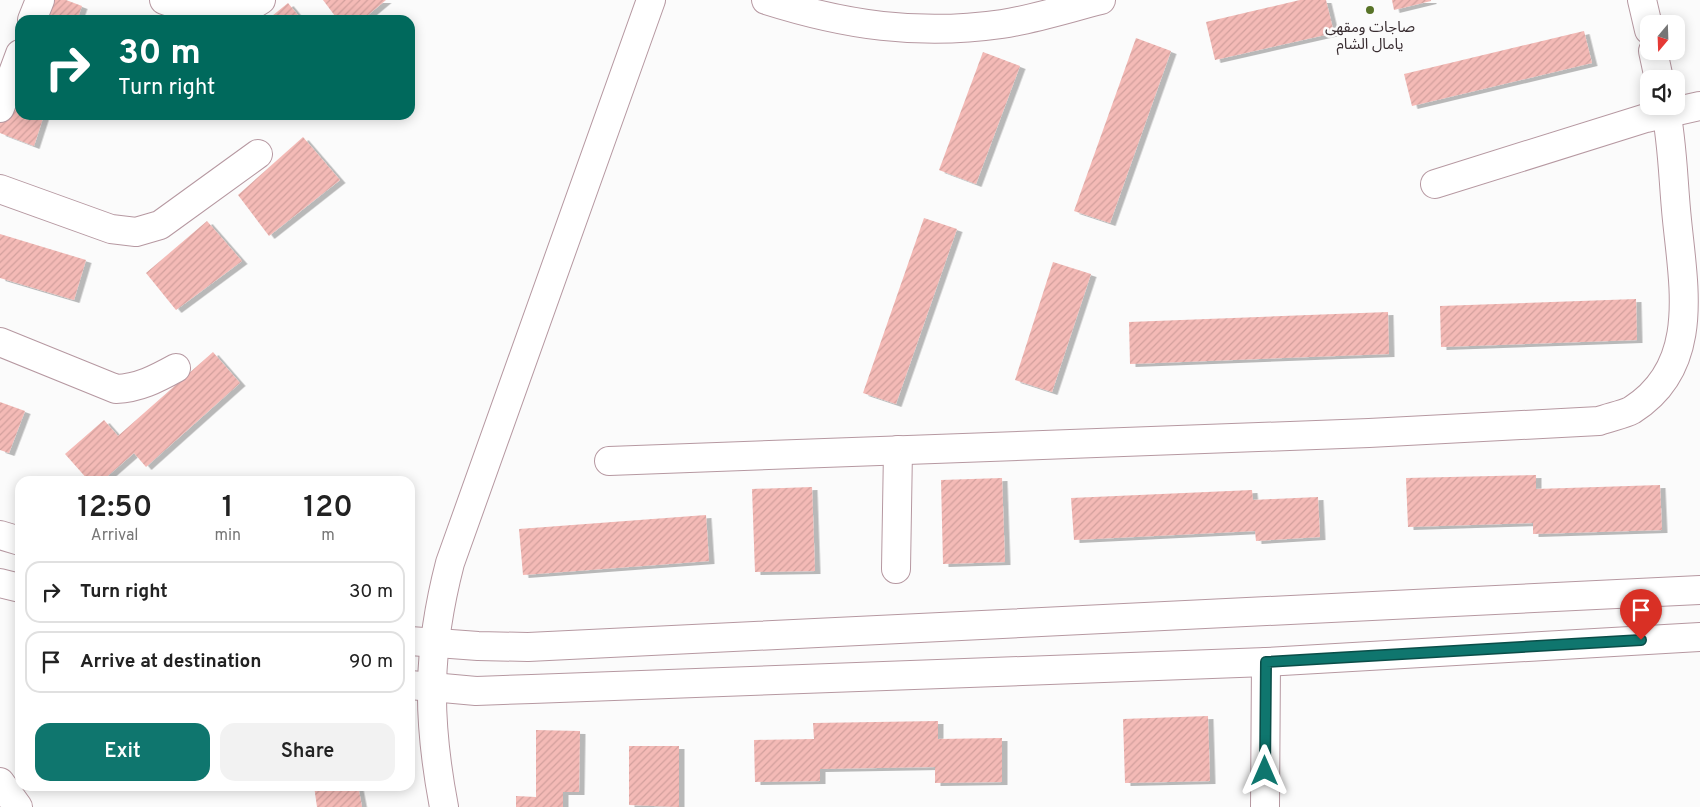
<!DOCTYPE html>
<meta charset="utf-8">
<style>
:root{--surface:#fff;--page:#f2f2f2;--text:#222;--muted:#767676;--line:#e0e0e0;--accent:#0f766e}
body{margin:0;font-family:Overpass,"Noto Sans Arabic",sans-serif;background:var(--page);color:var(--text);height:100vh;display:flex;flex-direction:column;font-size:19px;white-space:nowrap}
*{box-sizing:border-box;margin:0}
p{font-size:16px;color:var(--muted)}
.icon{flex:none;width:28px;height:28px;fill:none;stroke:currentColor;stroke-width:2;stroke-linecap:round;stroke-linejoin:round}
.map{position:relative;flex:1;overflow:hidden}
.panel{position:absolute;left:15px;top:476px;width:400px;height:315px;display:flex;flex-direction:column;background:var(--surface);border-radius:15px;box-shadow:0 2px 12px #0003}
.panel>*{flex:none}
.banner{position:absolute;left:15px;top:15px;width:400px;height:105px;border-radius:15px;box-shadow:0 2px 12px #0003;background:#00695c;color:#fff;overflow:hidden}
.needle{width:32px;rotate:199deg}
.buttons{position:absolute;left:1640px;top:15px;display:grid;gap:10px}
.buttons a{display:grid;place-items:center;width:45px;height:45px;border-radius:10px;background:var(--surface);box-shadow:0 2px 12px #0003;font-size:25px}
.pin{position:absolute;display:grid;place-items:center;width:42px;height:42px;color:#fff;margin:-51px -21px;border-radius:50% 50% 50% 0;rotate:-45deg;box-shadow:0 0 5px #0007}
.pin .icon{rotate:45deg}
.me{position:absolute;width:55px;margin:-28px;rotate:0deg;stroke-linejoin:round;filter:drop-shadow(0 0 4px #0008)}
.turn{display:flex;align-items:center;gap:18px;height:105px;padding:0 20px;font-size:22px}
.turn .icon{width:65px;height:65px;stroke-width:2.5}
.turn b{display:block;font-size:35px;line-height:42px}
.eta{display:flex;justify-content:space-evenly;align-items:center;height:85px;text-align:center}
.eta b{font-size:30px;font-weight:600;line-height:35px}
.cta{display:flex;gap:10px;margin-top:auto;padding:10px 20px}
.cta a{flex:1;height:58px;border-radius:15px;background:var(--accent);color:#fff;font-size:20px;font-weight:600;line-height:58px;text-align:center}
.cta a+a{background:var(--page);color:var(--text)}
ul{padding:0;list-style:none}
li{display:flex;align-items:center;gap:15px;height:62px;margin:0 10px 8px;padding:0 10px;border:2px solid var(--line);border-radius:15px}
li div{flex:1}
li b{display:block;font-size:19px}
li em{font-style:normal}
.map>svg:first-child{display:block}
.building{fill:url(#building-hatch);filter:url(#shadow)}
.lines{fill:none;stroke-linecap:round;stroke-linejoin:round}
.minor-casing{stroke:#b698a1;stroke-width:30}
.minor{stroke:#fff;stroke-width:28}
.route-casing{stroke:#0a4d48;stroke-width:12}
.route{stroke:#0f766e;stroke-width:9}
.poi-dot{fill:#587327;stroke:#fbfbfb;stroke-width:2}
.labels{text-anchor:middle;stroke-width:5;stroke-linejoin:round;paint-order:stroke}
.poi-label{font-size:15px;fill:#392d31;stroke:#fbfbfb}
</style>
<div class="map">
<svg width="1700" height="807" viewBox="0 0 1700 807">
<defs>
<pattern id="building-hatch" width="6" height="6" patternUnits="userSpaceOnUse" patternTransform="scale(1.25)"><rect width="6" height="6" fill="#f4bab6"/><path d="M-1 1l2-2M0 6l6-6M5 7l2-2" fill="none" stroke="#d2a09d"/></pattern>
<filter id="shadow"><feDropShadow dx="5.5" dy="3" stdDeviation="0" flood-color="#0004"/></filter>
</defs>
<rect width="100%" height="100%" fill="#fbfbfb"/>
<!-- building -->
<g class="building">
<polygon points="39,0 66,0 82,6 77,20 32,20"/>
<polygon points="323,0 386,0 362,20 338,20"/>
<polygon points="1300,0 1326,0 1334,33 1215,60 1206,22"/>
<polygon points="1392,0 1431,0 1431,1 1394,10"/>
<polygon points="288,3 302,20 267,20"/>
<polygon points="1584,31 1592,63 1412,106 1404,74"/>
<polygon points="1136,38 1171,51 1110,223 1074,211"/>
<polygon points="983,52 1020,66 976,184 939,170"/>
<polygon points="20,54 20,115 44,115 34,146 0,133 0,108"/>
<polygon points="303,137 340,180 269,236 238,195"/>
<polygon points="924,218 957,229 896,404 863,393"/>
<polygon points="207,221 242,261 176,310 146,273"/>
<polygon points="0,234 86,260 74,300 0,278"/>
<polygon points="1053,262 1091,274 1052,392 1015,380"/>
<polygon points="1636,299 1637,340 1441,347 1440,306"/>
<polygon points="1388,312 1389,354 1130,364 1129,322"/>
<polygon points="213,352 240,383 146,467 134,453 102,481 89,481 65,454 104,420 118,436"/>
<polygon points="0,402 25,411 9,453 0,450"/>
<polygon points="1536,475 1536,489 1660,485 1662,530 1533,534 1533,523 1408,527 1406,478"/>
<polygon points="1002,478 1005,562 943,564 941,480"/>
<polygon points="812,487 815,571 755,572 752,489"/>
<polygon points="1252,490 1253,500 1318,497 1320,537 1256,541 1255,531 1074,540 1071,498"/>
<polygon points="706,515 709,561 523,575 519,529"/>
<polygon points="1208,716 1210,781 1125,783 1123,719"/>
<polygon points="938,721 938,739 1002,738 1002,782 935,783 935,767 820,769 820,781 755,782 754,740 814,739 813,723"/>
<polygon points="536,730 580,731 579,792 563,792 563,807 516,807 516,796 536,797"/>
<polygon points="629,746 679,746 679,807 629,805"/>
<polygon points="314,786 358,786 362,807 317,807"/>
</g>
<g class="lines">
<!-- minor casing -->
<g class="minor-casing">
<g id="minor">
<path d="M164 0C198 12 229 22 261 0"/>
<path d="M766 0C845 25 918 36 1002 24 1035 19 1069 8 1101 0"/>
<polyline points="1642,0 1649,30"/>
<polyline points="32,20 40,0"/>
<polyline points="1653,51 1659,79"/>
<polyline points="0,108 20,54"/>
<polyline points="1435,184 1646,118 1700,106"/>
<polyline points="0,189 111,229 136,232 160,225 258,154"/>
<path d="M0 342 116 389C139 388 156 379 176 368"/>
<path d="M609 461 1369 433 1599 421C1609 417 1623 415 1632 410 1700 367 1684 289 1677 220 1673 183 1673 143 1665 106"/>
<polyline points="0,535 20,541"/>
<polyline points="896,569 898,450"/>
<polyline points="0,583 20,588"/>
<polyline points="410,641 478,646 528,647 1700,590"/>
<polyline points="410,685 476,691 532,689 1266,662 1700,637"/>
<polyline points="0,782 18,807"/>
<path d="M444 807C427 718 427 652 450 563L651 0"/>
<polyline points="1265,807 1266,662"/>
</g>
</g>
<!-- minor -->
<use href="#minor" class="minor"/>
</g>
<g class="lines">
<!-- route casing -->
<g class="route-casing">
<polyline id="route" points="1265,771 1266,662 1641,640"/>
</g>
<!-- route -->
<use href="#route" class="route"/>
</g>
<!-- markers -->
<circle class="poi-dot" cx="1370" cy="10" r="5"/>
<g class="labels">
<!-- poi labels -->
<g class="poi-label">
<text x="1370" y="32">صاجات ومقهى<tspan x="1370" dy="17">يامال الشام</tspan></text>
</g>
</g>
</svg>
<div class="buttons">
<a><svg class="needle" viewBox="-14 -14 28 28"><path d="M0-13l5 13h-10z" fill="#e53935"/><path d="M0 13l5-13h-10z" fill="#767676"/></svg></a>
<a><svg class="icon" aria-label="sound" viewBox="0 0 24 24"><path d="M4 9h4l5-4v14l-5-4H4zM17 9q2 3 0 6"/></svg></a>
</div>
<div class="pin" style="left:1641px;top:640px;background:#d93025"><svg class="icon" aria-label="arrive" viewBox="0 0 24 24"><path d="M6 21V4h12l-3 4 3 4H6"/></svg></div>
<svg class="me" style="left:1265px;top:771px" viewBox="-20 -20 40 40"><path d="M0-17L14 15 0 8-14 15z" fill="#0f766e" stroke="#fff" stroke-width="4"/></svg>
<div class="banner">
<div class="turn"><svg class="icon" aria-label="right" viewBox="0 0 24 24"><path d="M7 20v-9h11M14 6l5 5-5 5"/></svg><div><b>30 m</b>Turn right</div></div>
</div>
<section class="panel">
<div class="eta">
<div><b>12:50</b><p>Arrival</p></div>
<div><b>1</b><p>min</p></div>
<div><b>120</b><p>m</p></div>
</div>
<ul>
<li><svg class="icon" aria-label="right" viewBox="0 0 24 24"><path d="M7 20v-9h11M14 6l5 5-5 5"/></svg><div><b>Turn right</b></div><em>30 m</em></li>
<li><svg class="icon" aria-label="arrive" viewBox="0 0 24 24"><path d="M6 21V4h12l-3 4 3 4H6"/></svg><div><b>Arrive at destination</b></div><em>90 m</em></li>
</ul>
<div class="cta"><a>Exit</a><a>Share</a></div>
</section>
</div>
